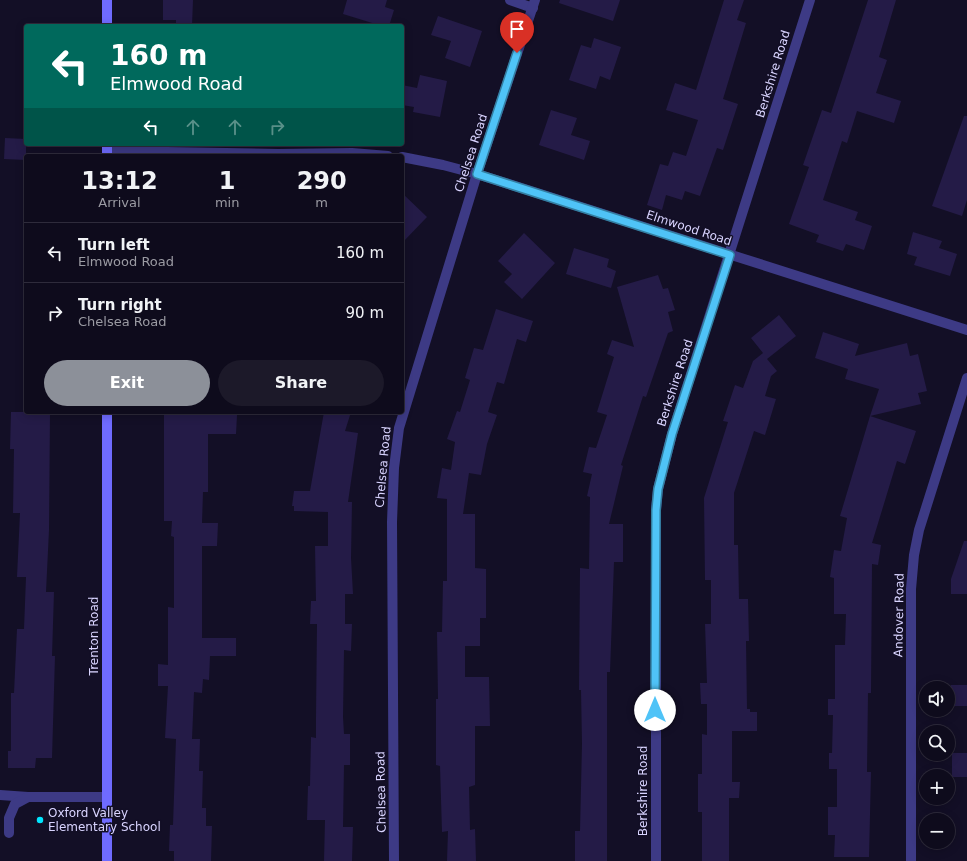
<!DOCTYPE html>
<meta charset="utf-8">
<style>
:root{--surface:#0e0b1c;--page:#1c1929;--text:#f1f3f6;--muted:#9b9ba3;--line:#2e2b3b;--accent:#8c9099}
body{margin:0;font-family:"DejaVu Sans",sans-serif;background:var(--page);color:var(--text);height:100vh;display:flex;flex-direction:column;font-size:15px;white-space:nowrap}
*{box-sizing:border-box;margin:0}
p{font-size:13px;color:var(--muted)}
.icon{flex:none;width:22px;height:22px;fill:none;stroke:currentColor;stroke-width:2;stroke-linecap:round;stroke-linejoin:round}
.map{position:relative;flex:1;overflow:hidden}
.details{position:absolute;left:24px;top:154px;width:380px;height:260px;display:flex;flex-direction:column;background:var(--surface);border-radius:4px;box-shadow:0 2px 10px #0003,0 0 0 1px var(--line)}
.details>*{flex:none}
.guide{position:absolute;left:24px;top:24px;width:380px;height:122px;border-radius:4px;box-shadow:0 2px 10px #0003,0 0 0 1px var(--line);background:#00695c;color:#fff;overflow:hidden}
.controls{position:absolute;left:919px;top:681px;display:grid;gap:8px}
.controls a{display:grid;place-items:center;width:36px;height:36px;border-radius:50%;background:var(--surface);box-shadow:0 2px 10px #0003,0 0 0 1px var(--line);font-size:20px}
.pin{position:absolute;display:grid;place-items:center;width:34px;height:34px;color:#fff;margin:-41px -17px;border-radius:50% 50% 50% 0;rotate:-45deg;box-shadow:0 0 4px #0007}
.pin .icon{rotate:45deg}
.me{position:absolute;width:44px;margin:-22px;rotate:0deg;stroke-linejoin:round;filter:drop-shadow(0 0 3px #0008)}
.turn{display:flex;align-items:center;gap:14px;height:84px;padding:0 20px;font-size:18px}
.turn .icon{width:52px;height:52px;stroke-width:2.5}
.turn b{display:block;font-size:28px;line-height:34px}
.lanes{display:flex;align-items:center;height:38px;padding:0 20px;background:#0003;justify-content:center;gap:20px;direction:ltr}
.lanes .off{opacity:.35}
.eta{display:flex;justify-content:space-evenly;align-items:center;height:68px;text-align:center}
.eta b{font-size:24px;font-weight:600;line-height:28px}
.cta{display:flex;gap:8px;margin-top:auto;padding:8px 20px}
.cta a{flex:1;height:46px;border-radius:24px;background:var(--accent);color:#fff;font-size:16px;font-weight:600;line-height:46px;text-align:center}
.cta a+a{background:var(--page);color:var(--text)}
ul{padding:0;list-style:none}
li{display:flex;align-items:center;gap:12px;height:60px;padding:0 20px;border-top:1px solid var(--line)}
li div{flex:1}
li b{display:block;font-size:15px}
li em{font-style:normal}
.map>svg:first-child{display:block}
.building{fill:#241b47}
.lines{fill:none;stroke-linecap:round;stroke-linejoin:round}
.lane{stroke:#3d3a85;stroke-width:10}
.street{stroke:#3d3a85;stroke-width:10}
.secondary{stroke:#6f6bff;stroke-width:10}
.route-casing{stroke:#337fa1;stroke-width:10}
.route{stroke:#4fc3f7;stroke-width:7}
.poi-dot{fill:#00e5ff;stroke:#130f26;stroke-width:1.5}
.labels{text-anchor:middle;stroke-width:3;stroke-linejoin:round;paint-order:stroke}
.street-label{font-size:12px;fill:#d9d4ff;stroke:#130f26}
.poi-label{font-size:12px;fill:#d9d4ff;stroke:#130f26;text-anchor:start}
</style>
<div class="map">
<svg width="967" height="861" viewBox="0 0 967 861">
<rect width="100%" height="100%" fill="#130f26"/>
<!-- building -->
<g class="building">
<polygon points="163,0 193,0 192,26 176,26 176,20 163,20"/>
<polygon points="347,0 387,0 385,7 394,10 389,26 382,26 343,14"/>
<polygon points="560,0 620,0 613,21 559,3"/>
<polygon points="724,0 744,0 737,20 746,23 723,99 738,104 723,150 717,148 700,196 685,191 682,200 666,195 662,210 647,205 660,164 668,166 673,152 686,156 698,120 666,110 675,83 696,90"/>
<polygon points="868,0 896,0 879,57 887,60 876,93 901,101 894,123 857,111 847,143 842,141 823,200 858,212 855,220 872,226 864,250 846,244 843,251 816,242 819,235 789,224 809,167 803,165 822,110 831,113"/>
<polygon points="438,16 482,31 470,67 445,58 451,41 431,35"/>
<polygon points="594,38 621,47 610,80 600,76 596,89 569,80 581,45 591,48"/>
<polygon points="420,75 447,81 440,117 413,112 414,107 402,105 402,85 417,88"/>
<polygon points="551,110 577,118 571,135 590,141 584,160 539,145"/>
<polygon points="964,116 967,116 967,200 962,216 932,206"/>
<polygon points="5,138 26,139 26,160 4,159"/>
<polygon points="402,193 427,217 402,243"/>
<polygon points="913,232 942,241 939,248 957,254 950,276 914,265 917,257 907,254"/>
<polygon points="524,233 555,263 522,299 504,282 512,274 498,261"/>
<polygon points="574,248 609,259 607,267 616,271 611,288 566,274"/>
<polygon points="658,275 663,289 668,288 675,310 668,312 673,331 668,333 646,397 643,396 621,465 623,466 609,524 623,524 623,562 614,562 610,672 607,672 607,861 575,861 575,831 580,831 582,744 581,690 579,690 580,568 589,569 590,497 587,496 592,474 583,472 589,447 596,448 607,415 597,412 614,357 607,354 612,340 634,347 617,287"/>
<polygon points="496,309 533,321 526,342 517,339 504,384 497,382 488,412 497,415 487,444 481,475 469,473 463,514 475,514 475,568 486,569 486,618 480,618 480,646 465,646 465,677 489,677 490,726 475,726 475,785 469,787 470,830 475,829 476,861 447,861 448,831 442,832 440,766 436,765 436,699 438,699 437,632 442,632 443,581 447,581 447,499 437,498 442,468 451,470 455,442 447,439 457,411 460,412 470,380 465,378 474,348 483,350"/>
<polygon points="779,315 796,336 767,359 777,371 771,376 765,396 776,399 765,435 754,431 734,493 734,545 738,545 739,599 748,599 749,641 746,641 747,709 750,709 750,712 757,712 757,731 732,731 732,782 740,782 739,798 729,798 729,861 702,861 702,812 698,812 698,774 702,774 702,734 707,735 707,704 701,704 700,683 707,683 705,624 711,624 711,580 705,580 704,498 728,422 723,421 735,385 743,388 753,361 763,353 751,338"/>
<polygon points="823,332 859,344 855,356 907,343 910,356 918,354 927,391 918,393 921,404 870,416 879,389 845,379 848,369 815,358"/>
<polygon points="11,412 50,412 49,530 46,592 54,592 52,656 55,656 52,758 36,758 35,768 8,768 8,751 11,751 11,693 14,693 17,629 24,629 26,577 17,577 20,513 13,513 14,449 10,449"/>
<polygon points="164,412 206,412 205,415 237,415 236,434 208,434 208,492 203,492 202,523 218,523 217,546 202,546 202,638 236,638 236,656 210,656 209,680 203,679 202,693 194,692 192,739 200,739 199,771 203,771 202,808 206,808 206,826 212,826 211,861 174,861 174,851 169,851 170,825 173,825 176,739 165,738 168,686 158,686 158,664 168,665 168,607 174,608 174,537 171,536 172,521 164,521"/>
<polygon points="324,412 351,412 345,431 358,433 348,502 352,502 351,558 353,594 345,594 345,624 352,624 351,651 344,650 343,717 344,734 350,734 350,765 344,765 343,827 353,827 352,861 324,861 325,820 307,820 308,786 310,786 311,737 316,738 316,717 317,624 310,624 311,601 316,601 315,546 328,546 328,512 294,511 294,506 292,506 294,491 310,491"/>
<polygon points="870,416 916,431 905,464 897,461 872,543 881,545 878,565 872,564 871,693 868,693 867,772 871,772 869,857 834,857 835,835 828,835 828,807 837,807 837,769 829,769 829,753 832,753 833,715 828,715 828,699 835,699 835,645 845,645 846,614 834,614 834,578 830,577 834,550 841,551 847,518 840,516"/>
<polygon points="964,541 967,541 967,594 951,594 951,579"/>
<rect x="951" y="685" width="16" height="21"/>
<rect x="952" y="753" width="15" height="24"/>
</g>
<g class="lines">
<!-- lane -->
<g class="lane">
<polyline points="0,795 28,797"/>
<polyline points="9,833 9,818 15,804 28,797 107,797"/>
</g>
<!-- street -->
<g class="street">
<polyline points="510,0 533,8"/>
<polyline points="107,151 278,154 352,153 388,156"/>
<polyline points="402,157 443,165 477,174 967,330"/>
<polyline points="394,861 392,522 394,468 399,428 477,174 535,0"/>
<polyline points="656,861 656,510 658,489 672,434 810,0"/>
<polyline points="911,861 911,589 914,555 919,530 967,378"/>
</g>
<!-- secondary -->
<g class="secondary">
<polyline points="107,26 107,0"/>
<polyline points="107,156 107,144"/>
<polyline points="107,861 107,412"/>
</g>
</g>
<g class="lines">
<!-- route casing -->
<g class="route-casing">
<polyline id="route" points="517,53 477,174 730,255 672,434 658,489 656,510 655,710"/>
</g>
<!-- route -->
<use href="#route" class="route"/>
</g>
<!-- markers -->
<circle class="poi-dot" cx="40" cy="820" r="4"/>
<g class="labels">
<!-- street labels -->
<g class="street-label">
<text transform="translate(773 74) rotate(-73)" y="4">Berkshire Road</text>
<text transform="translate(471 153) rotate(-72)" y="4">Chelsea Road</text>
<text transform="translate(689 228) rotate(18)" y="4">Elmwood Road</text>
<text transform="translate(675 383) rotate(-72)" y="4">Berkshire Road</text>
<text transform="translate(383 467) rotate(-85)" y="4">Chelsea Road</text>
<text transform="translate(899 615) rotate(-89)" y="4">Andover Road</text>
<text transform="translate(94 636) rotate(-90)" y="4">Trenton Road</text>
<text transform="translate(643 791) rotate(-90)" y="4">Berkshire Road</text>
<text transform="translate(381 792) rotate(-91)" y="4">Chelsea Road</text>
</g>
<!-- poi labels -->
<g class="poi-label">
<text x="48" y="817">Oxford Valley<tspan x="48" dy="14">Elementary School</tspan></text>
</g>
</g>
</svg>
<div class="controls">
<a><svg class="icon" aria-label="sound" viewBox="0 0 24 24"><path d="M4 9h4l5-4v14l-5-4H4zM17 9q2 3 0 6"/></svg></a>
<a><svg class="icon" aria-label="search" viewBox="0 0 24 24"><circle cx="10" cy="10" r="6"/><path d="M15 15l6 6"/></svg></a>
<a>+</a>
<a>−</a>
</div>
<div class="pin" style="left:517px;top:53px;background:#d93025"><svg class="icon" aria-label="arrive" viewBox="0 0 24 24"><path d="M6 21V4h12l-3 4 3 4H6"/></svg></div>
<svg class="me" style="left:655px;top:710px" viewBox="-20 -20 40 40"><circle r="19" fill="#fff"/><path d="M0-13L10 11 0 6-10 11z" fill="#4fc3f7"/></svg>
<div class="guide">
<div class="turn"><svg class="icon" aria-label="left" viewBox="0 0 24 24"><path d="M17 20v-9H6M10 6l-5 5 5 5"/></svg><div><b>160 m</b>Elmwood Road</div></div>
<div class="lanes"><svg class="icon" aria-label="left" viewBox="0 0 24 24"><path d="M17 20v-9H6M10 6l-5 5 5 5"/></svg><svg class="icon off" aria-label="ahead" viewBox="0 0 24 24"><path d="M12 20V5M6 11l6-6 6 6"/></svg><svg class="icon off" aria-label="ahead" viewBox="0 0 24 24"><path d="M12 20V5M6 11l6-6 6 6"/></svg><svg class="icon off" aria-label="right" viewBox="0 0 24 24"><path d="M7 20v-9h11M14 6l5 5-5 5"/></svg></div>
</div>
<section class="details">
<div class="eta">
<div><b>13:12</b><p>Arrival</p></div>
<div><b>1</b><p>min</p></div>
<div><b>290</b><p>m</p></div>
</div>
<ul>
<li><svg class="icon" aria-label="left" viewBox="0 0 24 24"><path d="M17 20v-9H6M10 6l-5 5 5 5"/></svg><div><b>Turn left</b><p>Elmwood Road</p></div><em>160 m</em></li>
<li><svg class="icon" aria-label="right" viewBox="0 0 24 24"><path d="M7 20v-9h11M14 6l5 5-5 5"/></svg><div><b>Turn right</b><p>Chelsea Road</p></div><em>90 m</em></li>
</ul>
<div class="cta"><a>Exit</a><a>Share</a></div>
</section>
</div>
